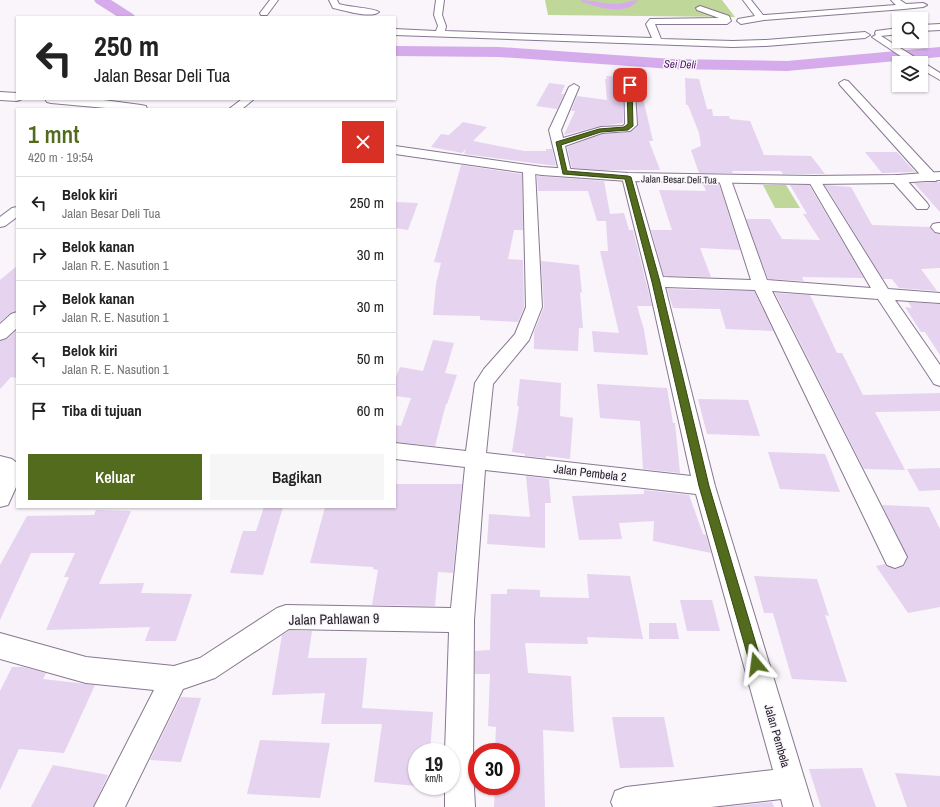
<!DOCTYPE html>
<html lang="id">
<meta charset="utf-8">
<style>
:root{--surface:#fff;--page:#f6f6f6;--text:#222;--muted:#767676;--line:#e0e0e0;--accent:#526b1c}
body{margin:0;font-family:"Archivo Narrow",sans-serif;background:var(--page);color:var(--text);height:100vh;display:flex;flex-direction:column;font-size:15px;white-space:nowrap}
*{box-sizing:border-box;margin:0}
p{font-size:13px;color:var(--muted)}
.icon{flex:none;width:22px;height:22px;fill:none;stroke:currentColor;stroke-width:2;stroke-linecap:round;stroke-linejoin:round}
.map{position:relative;flex:1;overflow:hidden}
.details{position:absolute;left:16px;top:108px;width:380px;height:400px;display:flex;flex-direction:column;background:var(--surface);border-radius:0px;box-shadow:0 1px 3px #0004}
.details>*{flex:none}
.banner{position:absolute;left:16px;top:16px;width:380px;height:84px;border-radius:0px;box-shadow:0 1px 3px #0004;background:#fff;color:var(--text);overflow:hidden}
.buttons{position:absolute;left:892px;top:12px;display:grid;gap:8px}
.buttons a{display:grid;place-items:center;width:36px;height:36px;border-radius:0px;background:var(--surface);box-shadow:0 1px 3px #0004;font-size:20px}
.speed{position:absolute;left:408px;top:743px;display:flex;gap:8px;font-size:20px;font-weight:700;text-align:center}
.speed>*{display:grid;place-content:center;width:52px;height:52px;border-radius:50%;background:var(--surface);box-shadow:0 1px 3px #0004;line-height:1}
.speed small{font-size:10px;font-weight:400}
.speed .limit{border:6px solid #d22;background:#fff;color:#111}
.pin{position:absolute;display:grid;place-items:center;width:34px;height:34px;color:#fff;margin:-17px;border-radius:8px;box-shadow:0 2px 6px #0006}
.me{position:absolute;width:44px;margin:-22px;rotate:344deg;stroke-linejoin:round;filter:drop-shadow(0 0 3px #0008)}
.turn{display:flex;align-items:center;gap:14px;height:84px;padding:0 12px;font-size:18px}
.turn .icon{width:52px;height:52px;stroke-width:2.5}
.turn b{display:block;font-size:28px;line-height:34px}
.round{display:grid;place-items:center;flex:none;width:42px;height:42px;border-radius:0px;background:var(--page)}
.overview{display:flex;align-items:center;justify-content:space-between;height:68px;padding:0 12px}
h1{font-size:24px;font-weight:600;line-height:30px;color:var(--accent)}
.primary-button{display:flex;gap:8px;margin-top:auto;padding:8px 12px}
.primary-button a{flex:1;height:46px;border-radius:0px;background:var(--accent);color:#fff;font-size:16px;font-weight:600;line-height:46px;text-align:center}
.primary-button a+a{background:var(--page);color:var(--text)}
ul{padding:0;list-style:none}
li{display:flex;align-items:center;gap:12px;height:52px;padding:0 12px;border-top:1px solid var(--line)}
li div{flex:1}
li b{display:block;font-size:15px}
li em{font-style:normal}
.map>svg:first-child{display:block}
.green{fill:#bfd799}
.lines{fill:none;stroke-linecap:round;stroke-linejoin:round}
.canal{fill:#d5abec;fill-rule:evenodd}
.river{fill:#d5abec;fill-rule:evenodd}
.building{fill:#e5d3ef}
.minor-casing{stroke:#887791;stroke-width:2}
.major-casing{stroke:#887791;stroke-width:2}
.minor{fill:#fff;fill-rule:evenodd}
.major{fill:#fff;fill-rule:evenodd}
.route{fill:#526b1c;stroke:#354612}
.labels{text-anchor:middle;stroke-width:3;stroke-linejoin:round;paint-order:stroke}
.far-street-label{font-size:10px;fill:#211b25;stroke:#f9f5fb}
.far-water-label{font-size:11px;font-style:italic;fill:#4b1662;stroke:#f9f5fb}
.street-label{font-size:12px;fill:#211b25;stroke:#f9f5fb}
.near-street-label{font-size:14px;fill:#211b25;stroke:#f9f5fb}
</style>
<div class="map">
<svg width="940" height="807" viewBox="0 0 940 807">
<rect width="100%" height="100%" fill="#f9f5fb"/>
<!-- green -->
<g class="green">
<polygon points="545,0 722,0 735,17 548,15"/>
<polygon points="763,185 786,185 800,208 775,208"/>
</g>
<g class="lines">
<!-- canal -->
<path class="canal" d="M581 0C593 0 604 4 616 4 625 4 630 0 638 0 626 17 599 7 582 2Z"/>
<!-- river -->
<g class="river">
<polygon points="94,0 111,0 133,14 136,17 118,17 96,3"/>
<polygon points="395,46 499,47 672,59 787,61 940,47 940,57 787,71 672,69 499,57 395,56"/>
</g>
</g>
<!-- building -->
<g class="building">
<polygon points="606,76 623,77 623,123 601,126 564,135 575,111 571,111 577,96 607,100 605,79 607,79"/>
<polygon points="685,78 699,79 707,109 712,109 713,116 729,116 730,119 750,121 764,155 811,156 825,174 783,174 781,171 732,171 733,173 699,173 691,150 701,146 699,133 688,105 686,105"/>
<polygon points="549,83 565,85 561,94 564,94 557,109 536,106"/>
<polygon points="637,94 642,94 653,141 649,141 660,170 602,170 572,168 567,147 602,134 630,132 638,126"/>
<polygon points="463,122 487,127 473,141 524,151 546,151 546,149 552,149 556,166 464,154 466,149 462,153 431,147 441,134 449,135"/>
<polygon points="865,152 897,152 915,172 882,173"/>
<polygon points="461,165 522,174 523,230 514,230 508,259 523,260 524,307 518,322 480,320 480,316 433,315 436,284 441,263 434,262"/>
<polygon points="537,176 604,181 610,214 624,213 629,230 633,230 652,306 637,306 644,330 648,355 594,352 592,331 619,333 600,251 608,251 606,221 597,221 588,191 538,191"/>
<polygon points="936,182 940,182 940,212 914,183"/>
<polygon points="703,184 719,184 740,250 700,248 711,277 664,276 651,230 672,230 659,190 706,191"/>
<polygon points="790,185 809,185 864,278 802,277 804,281 768,279 746,219 770,219 782,239 820,240 803,214 807,214"/>
<polygon points="825,185 851,187 872,225 930,227 934,233 940,234 940,268 921,269 937,291 899,288 892,279 883,279"/>
<polygon points="395,202 418,203 408,230 395,228"/>
<polygon points="541,261 579,265 582,293 580,292 583,328 579,328 578,351 534,349 534,332 544,307"/>
<polygon points="17,266 17,311 10,313 0,322 0,280"/>
<polygon points="667,289 754,291 773,331 726,329 720,309 673,308"/>
<polygon points="775,293 810,295 837,353 842,353 863,395 940,393 940,411 875,412 905,470 864,469"/>
<polygon points="908,302 940,304 940,355 925,332 921,332 905,307 912,308"/>
<polygon points="17,330 17,378 11,377 0,389 0,341 7,339"/>
<polygon points="433,340 454,343 445,373 457,375 447,404 446,404 435,446 395,442 395,425 401,426 411,398 395,396 395,380 400,367 423,371"/>
<polygon points="520,379 561,383 560,416 573,418 570,459 546,456 546,458 525,456 525,454 512,452 519,406 517,406"/>
<polygon points="597,384 667,388 673,423 675,423 680,473 643,469 640,421 600,418"/>
<polygon points="698,399 748,400 760,436 707,434"/>
<polygon points="768,452 825,454 840,492 780,489"/>
<polygon points="940,468 940,490 919,491 907,469"/>
<polygon points="526,476 549,479 551,503 545,503 545,548 487,544 489,514 530,517"/>
<polygon points="395,484 462,484 453,573 438,572 435,606 372,605 378,570 373,569 373,567 310,563 325,507 395,507"/>
<polygon points="644,490 689,495 703,534 706,535 711,553 653,541 654,521 619,523 622,539 579,540 572,496 644,494"/>
<polygon points="882,505 929,507 940,529 940,607 908,613 876,566 885,564 886,566 896,569 904,566 908,558"/>
<polygon points="264,507 283,507 263,575 230,573 243,531 256,531"/>
<polygon points="96,510 131,511 99,584 144,583 141,593 192,594 176,641 145,641 150,627 46,630 69,577 64,577 75,553 31,553 0,620 0,565 27,516 94,515"/>
<polygon points="587,574 630,576 643,639 587,637 588,644 525,643 528,673 571,676 574,732 543,730 545,807 494,807 495,786 511,786 511,752 495,752 496,727 488,726 490,674 475,674 475,651 490,650 491,594 507,594 507,589 540,590 540,597 589,598"/>
<polygon points="754,576 817,579 829,616 825,615 847,682 792,679 773,613 764,613"/>
<polygon points="680,600 712,600 720,631 687,631"/>
<polygon points="649,623 676,623 679,639 649,639"/>
<polygon points="289,631 312,631 308,658 367,658 362,708 433,712 430,752 417,752 417,786 374,782 382,724 321,724 325,693 272,695 282,635"/>
<polygon points="12,667 23,667 46,673 43,679 95,685 64,753 19,749 0,790 0,691"/>
<polygon points="181,697 201,698 181,762 150,760"/>
<polygon points="612,717 664,717 674,767 620,768"/>
<polygon points="260,740 330,743 320,798 247,794"/>
<polygon points="53,765 108,775 93,807 31,807"/>
<polygon points="862,768 876,807 821,807 809,769"/>
<polygon points="895,773 940,776 940,807 907,807"/>
<polygon points="772,802 774,807 724,807"/>
</g>
<g class="lines">
<!-- minor casing -->
<g class="minor-casing">
<g id="minor">
<polygon points="270,0 278,0 267,15 261,15 260,13"/>
<path d="M329 0H337L339 4C348 7 374 8 379 12 371 19 343 10 333 8Z"/>
<polygon points="436,0 444,0 442,15 446,26 445,31 652,38 646,24 650,19 719,18 697,10 696,8 700,6 729,16 731,21 727,24 655,24 661,39 733,41 766,40 865,32 870,35 865,38 766,46 733,47 395,35 395,29 436,31 438,26 434,15"/>
<polygon points="743,0 751,0 763,15 765,15 896,5 891,0 900,0 906,4 923,3 927,5 923,7 904,9 764,20 741,24 737,21 738,19 755,16"/>
<polygon points="940,24 940,30 921,31 921,25"/>
<polygon points="899,28 899,34 881,36 940,73 940,80 921,69 921,63 911,63 872,37 876,35 875,33 876,31"/>
<polygon points="629,69 634,72 637,125 630,131 602,133 565,146 571,172 570,175 560,175 549,130 569,87 574,84 579,87 561,130 563,138 601,127 623,126 625,124 624,72"/>
<polygon points="844,80 848,81 936,175 937,178 936,181 926,181 840,85 839,83"/>
<polygon points="242,99 254,99 242,109 229,109"/>
<polygon points="529,166 533,167 535,170 542,307 529,340 493,384 486,453 691,476 648,282 622,177 623,174 633,174 634,177 663,277 751,280 719,180 720,177 730,177 731,180 767,280 871,288 808,180 809,177 819,177 820,180 888,289 940,293 940,303 895,300 940,365 940,386 934,384 878,299 772,291 907,557 903,565 895,568 887,565 755,290 665,287 715,486 813,807 783,807 781,799 711,807 613,807 611,802 615,791 626,787 773,770 696,494 485,470 474,620 473,770 475,807 445,807 445,786 451,786 451,752 445,752 449,632 289,629 215,678 183,689 125,807 94,807 154,690 86,683 0,659 0,633 86,657 174,666 200,658 277,608 286,605 451,608 465,467 395,459 395,443 466,451 475,383 484,369 515,334 526,307 523,170 525,167"/>
<polygon points="898,175 903,176 927,203 929,206 927,209 917,209 893,182 892,179 893,176"/>
<polygon points="17,207 17,217 5,226 0,227 0,217 12,208"/>
<polygon points="938,223 940,223 940,233 935,232 931,227 933,224"/>
<polygon points="17,312 17,328 6,338 0,340 0,324 11,314"/>
<polygon points="0,456 12,459 17,463 17,485 8,505 0,507"/>
</g>
</g>
<!-- major casing -->
<g class="major-casing">
<g id="major">
<polygon points="0,92 17,93 17,99 22,99 17,101 0,100"/>
<polygon points="45,99 96,99 141,105 146,106 147,109 117,109 51,103 47,102"/>
<polygon points="395,146 542,167 628,173 814,176 898,175 940,172 940,180 898,183 814,184 628,181 542,175 395,154"/>
</g>
</g>
<!-- minor -->
<use href="#minor" class="minor"/>
<!-- major -->
<use href="#major" class="major"/>
</g>
<!-- route -->
<polygon class="route" points="630,84 632,85 633,126 628,130 601,132 561,145 567,171 628,176 631,177 660,282 709,486 762,664 761,669 756,671 752,669 750,664 699,486 652,282 625,179 563,174 556,142 599,129 624,127 628,124 627,85"/>
<g class="labels">
<!-- far-street labels -->
<g class="far-street-label">
<text transform="translate(679 179) rotate(1)" y="4">Jalan Besar Deli Tua</text>
</g>
<!-- far-water labels -->
<g class="far-water-label">
<text transform="translate(680 64) rotate(2)" y="4">Sei Deli</text>
</g>
<!-- street labels -->
<g class="street-label">
<text transform="translate(590 473) rotate(7)" y="4">Jalan Pembela 2</text>
<text transform="translate(777 736) rotate(74)" y="4">Jalan Pembela</text>
</g>
<!-- near-street labels -->
<g class="near-street-label">
<text transform="translate(334 619) rotate(-1)" y="5">Jalan Pahlawan 9</text>
</g>
</g>
</svg>
<div class="buttons">
<a><svg class="icon" aria-label="search" viewBox="0 0 24 24"><circle cx="10" cy="10" r="6"/><path d="M15 15l6 6"/></svg></a>
<a><svg class="icon" aria-label="layers" viewBox="0 0 24 24"><path d="M12 4l9 5-9 5-9-5zM3 14l9 5 9-5"/></svg></a>
</div>
<div class="speed"><div>19<small>km/h</small></div><div class="limit">30</div></div>
<div class="pin" style="left:630px;top:85px;background:#d93025"><svg class="icon" aria-label="arrive" viewBox="0 0 24 24"><path d="M6 21V4h12l-3 4 3 4H6"/></svg></div>
<svg class="me" style="left:756px;top:664px" viewBox="-20 -20 40 40"><path d="M0-17L14 15 0 8-14 15z" fill="#526b1c" stroke="#fff" stroke-width="4"/></svg>
<div class="banner">
<div class="turn"><svg class="icon" aria-label="left" viewBox="0 0 24 24"><path d="M17 20v-9H6M10 6l-5 5 5 5"/></svg><div><b>250 m</b>Jalan Besar Deli Tua</div></div>
</div>
<section class="details">
<div class="overview"><div><h1>1 mnt</h1><p>420 m · 19:54</p></div><a class="round" style="background:#d93025;color:#fff"><svg class="icon" aria-label="close" viewBox="0 0 24 24"><path d="M6 6l12 12M18 6L6 18"/></svg></a></div>
<ul>
<li><svg class="icon" aria-label="left" viewBox="0 0 24 24"><path d="M17 20v-9H6M10 6l-5 5 5 5"/></svg><div><b>Belok kiri</b><p>Jalan Besar Deli Tua</p></div><em>250 m</em></li>
<li><svg class="icon" aria-label="right" viewBox="0 0 24 24"><path d="M7 20v-9h11M14 6l5 5-5 5"/></svg><div><b>Belok kanan</b><p>Jalan R. E. Nasution 1</p></div><em>30 m</em></li>
<li><svg class="icon" aria-label="right" viewBox="0 0 24 24"><path d="M7 20v-9h11M14 6l5 5-5 5"/></svg><div><b>Belok kanan</b><p>Jalan R. E. Nasution 1</p></div><em>30 m</em></li>
<li><svg class="icon" aria-label="left" viewBox="0 0 24 24"><path d="M17 20v-9H6M10 6l-5 5 5 5"/></svg><div><b>Belok kiri</b><p>Jalan R. E. Nasution 1</p></div><em>50 m</em></li>
<li><svg class="icon" aria-label="arrive" viewBox="0 0 24 24"><path d="M6 21V4h12l-3 4 3 4H6"/></svg><div><b>Tiba di tujuan</b></div><em>60 m</em></li>
</ul>
<div class="primary-button"><a>Keluar</a><a>Bagikan</a></div>
</section>
</div>
